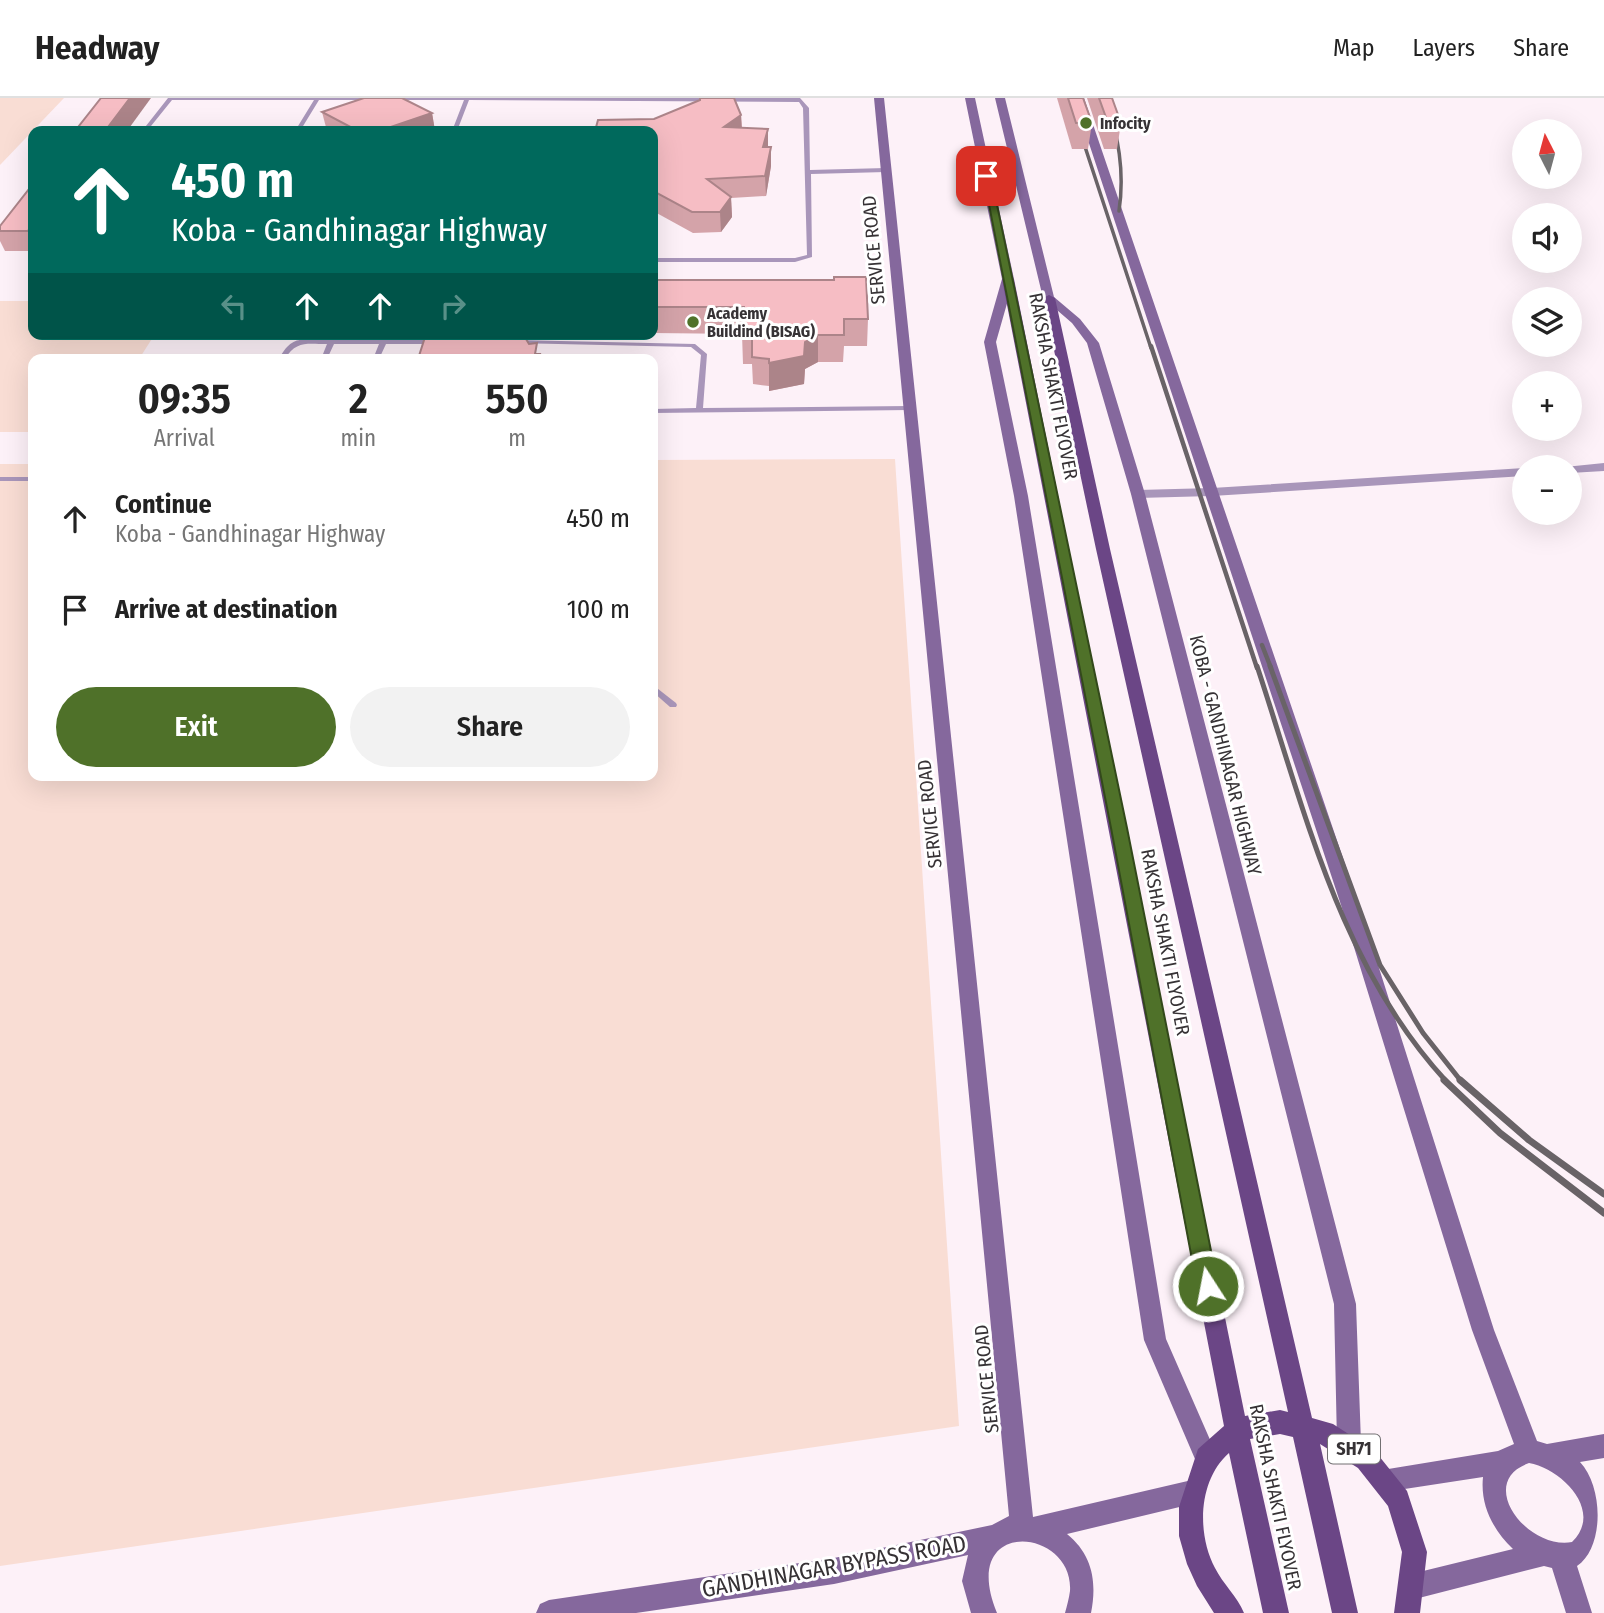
<!DOCTYPE html>
<meta charset="utf-8">
<style>
:root{--surface:#fff;--page:#f2f2f2;--text:#222;--muted:#767676;--line:#e0e0e0;--accent:#4f7129}
body{margin:0;font-family:"Fira Sans Condensed",sans-serif;background:var(--page);color:var(--text);height:100vh;display:flex;flex-direction:column;font-size:26px;white-space:nowrap}
*{box-sizing:border-box;margin:0}
p{font-size:23px;color:var(--muted)}
.icon{flex:none;width:38px;height:38px;fill:none;stroke:currentColor;stroke-width:2;stroke-linecap:round;stroke-linejoin:round}
.map{position:relative;flex:1;overflow:hidden}
.side{position:absolute;left:28px;top:256px;width:630px;height:427px;display:flex;flex-direction:column;background:var(--surface);border-radius:14px;box-shadow:0 7px 28px #0002}
.side>*{flex:none}
.guide{position:absolute;left:28px;top:28px;width:630px;height:214px;border-radius:14px;box-shadow:0 7px 28px #0002;background:#00695c;color:#fff;overflow:hidden}
.needle{width:46px;rotate:354deg}
.tools{position:absolute;left:1512px;top:21px;display:grid;gap:14px}
.tools a{display:grid;place-items:center;width:70px;height:70px;border-radius:50%;background:var(--surface);box-shadow:0 7px 28px #0002;font-size:35px}
.pin{position:absolute;display:grid;place-items:center;width:60px;height:60px;color:#fff;margin:-30px;border-radius:14px;box-shadow:0 4px 10px #0006}
.me{position:absolute;width:77px;margin:-38px;rotate:349deg;stroke-linejoin:round;filter:drop-shadow(0 0 5px #0008)}
.turn{display:flex;align-items:center;gap:24px;height:147px;padding:0 28px;font-size:32px}
.turn .icon{width:91px;height:91px;stroke-width:2.5}
.turn b{display:block;font-size:49px;line-height:60px}
.lanes{display:flex;align-items:center;height:66px;padding:0 28px;background:#0003;justify-content:center;gap:35px;direction:ltr}
.lanes .off{opacity:.35}
.eta{display:flex;justify-content:space-evenly;align-items:center;height:119px;text-align:center}
.eta b{font-size:42px;font-weight:600;line-height:49px}
.primary-button{display:flex;gap:14px;margin-top:auto;padding:14px 28px}
.primary-button a{flex:1;height:80px;border-radius:42px;background:var(--accent);color:#fff;font-size:28px;font-weight:600;line-height:80px;text-align:center}
.primary-button a+a{background:var(--page);color:var(--text)}
ul{padding:0;list-style:none}
li{display:flex;align-items:center;gap:21px;height:91px;padding:0 28px}
li div{flex:1}
li b{display:block;font-size:26px}
li em{font-style:normal}
header{display:flex;align-items:center;gap:42px;box-sizing:border-box;height:98px;padding:0 35px;background:var(--surface);border-bottom:2px solid var(--line)}
header strong{font-size:33px}
nav{display:flex;gap:38px;margin-inline-start:auto;font-size:24px}
.map>svg:first-child{display:block}
.green{fill:#f9ddd4}
.lines{fill:none;stroke-linecap:round;stroke-linejoin:round}
.lane{fill:#a996ba;fill-rule:evenodd}
.street{fill:#a996ba;fill-rule:evenodd}
.secondary{fill:#85689d;fill-rule:evenodd}
.primary{fill:#6b4686;fill-rule:evenodd}
.rail-far3{stroke:#696367;stroke-width:3.5}
.rail-far2{stroke:#696367;stroke-width:4.5}
.rail-far1{stroke:#696367;stroke-width:5}
.rail{stroke:#696367;stroke-width:7}
.wall{fill:#d4a3a9}
.shaded-wall{fill:#ac8489}
.building{fill:#f6bdc4;stroke:#ac8489;stroke-width:2}
.route{fill:#4f7129;stroke:#33491b;stroke-width:2}
.poi-dot{fill:#4f7129;stroke:#fff;stroke-width:2.5}
.labels{text-anchor:middle;stroke-width:6;stroke-linejoin:round;paint-order:stroke}
.far-poi-label{font-size:16px;font-weight:bold;fill:#363235;stroke:#fff;text-anchor:start}
.shield{fill:#fff;stroke:#727072;stroke-width:2}
.shield-label{font-size:18px;font-weight:bold;fill:#363235}
.street-label{font-size:19px;fill:#363235;stroke:#fff}
.near-street-label{font-size:23px;fill:#363235;stroke:#fff}
</style>
<header>
<strong>Headway</strong>
<nav><a>Map</a><a>Layers</a><a>Share</a></nav>
</header>
<div class="map">
<svg width="1604" height="1515" viewBox="0 0 1604 1515">
<rect width="100%" height="100%" fill="#fdf1f8"/>
<!-- green -->
<g class="green">
<polygon points="0,0 64,0 0,67"/>
<polygon points="0,203 33,203 33,236 155,236 139,261 33,261 33,334 0,334"/>
<polygon points="895,361 959,1328 0,1468 0,366 33,366 33,677 653,677 653,362"/>
</g>
<g class="lines">
<!-- lane -->
<g class="lane">
<polygon points="168,0 377,0 374,2 319,2 300,33 295,33 314,2 172,2 147,33 142,33"/>
<polygon points="386,0 800,0 809,10 810,72 886,70 889,72 886,74 811,76 812,159 795,164 653,164 653,160 795,160 807,157 803,10 799,4 469,2 457,33 452,33 464,2 389,2"/>
<path d="M332 241 435 242 438 244 435 246H386L379 261H373L379 246H334L327 261H321L327 246C308 246 296 242 285 261H279C294 232 306 245 332 241Z"/>
<polygon points="516,242 695,246 707,256 703,310 909,308 912,310 909,312 653,315 653,311 696,310 701,257 691,249 514,245 513,244"/>
<rect x="0" y="379" width="33" height="4"/>
<polygon points="653,587 676,605 677,607 676,609 670,609 653,594"/>
</g>
<!-- street -->
<g class="street">
<polygon points="1604,365 1604,373 1570,375 1570,369 1565,369"/>
<polygon points="1524,370 1524,378 1212,398 1138,400 1131,396 1138,392 1212,390"/>
</g>
<!-- secondary -->
<g class="secondary">
<path d="M874 0H884L1033 1419 1192 1382 1201 1385 1204 1394 1201 1403 1192 1406 1067 1436C1093 1457 1097 1485 1091 1515H1065C1067 1508 1069 1500 1070 1493 1074 1429 957 1418 997 1515H971L962 1483 968 1457 834 1486 636 1515H536L540 1506 549 1502 834 1460 992 1427 1009 1418Z"/>
<polygon points="965,0 975,0 1014,181 996,244 1028,398 1166,1241 1218,1360 1214,1368 1206,1372 1198,1368 1144,1242 1014,398 984,244 1002,181"/>
<polygon points="995,0 1005,0 1054,199 1080,221 1099,245 1145,396 1356,1206 1361,1345 1357,1353 1349,1357 1341,1353 1337,1345 1334,1206 1131,396 1087,245 1072,225 1043,200"/>
<path d="M1074 0H1084L1359 807 1494 1232 1537 1343 1547 1346 1604 1336V1360L1580 1364C1604 1390 1604 1450 1577 1468L1592 1515H1566L1552 1470 1544 1468 1415 1501 1406 1497 1402 1488 1406 1479 1415 1475 1513 1451C1493 1432 1480 1407 1483 1379L1385 1394 1376 1391 1373 1382 1376 1373 1498 1353 1514 1346 1472 1232 1341 807ZM1529 1365C1562 1371 1604 1413 1572 1444 1527 1452 1475 1384 1529 1365Z"/>
</g>
<!-- primary -->
<path class="primary" d="M1008 178 1014 181 1245 1318 1280 1312 1288 1314 1096 451 1043 200 1049 197 1055 200 1110 451 1312 1320 1333 1326 1375 1353 1407 1393 1427 1454 1420 1515H1394L1402 1454 1388 1408 1358 1370 1320 1346 1358 1515H1332L1293 1339 1280 1336 1250 1341 1289 1515H1263L1229 1355C1199 1381 1196 1434 1215 1470 1223 1486 1237 1498 1244 1515H1214L1197 1488 1187 1466 1179 1438V1409L1198 1351 1224 1328 1002 181Z"/>
<!-- rail-far3 -->
<g class="rail-far3">
<polyline points="1069,0 1151,250"/>
<path d="M1106 0C1118 38 1125 73 1119 113"/>
</g>
<!-- rail-far2 -->
<g class="rail-far2">
<polyline points="1151,248 1257,570"/>
<polyline points="1262,547 1271,570"/>
</g>
<!-- rail-far1 -->
<g class="rail-far1">
<path d="M1257 568C1305 713 1340 868 1446 983"/>
<polyline points="1270,568 1380,867 1423,935 1461,983"/>
</g>
<!-- rail -->
<g class="rail">
<polyline points="1444,982 1500,1035 1604,1115"/>
<polyline points="1460,982 1529,1042 1604,1096"/>
</g>
</g>
<!-- wall -->
<g class="wall">
<polygon points="1057,0 1083,0 1092,25 1088,51 1072,51"/>
<polygon points="1087,0 1112,0 1121,25 1117,51 1104,51"/>
<polygon points="322,14 432,15 435,33 327,33"/>
<polygon points="741,17 742,30 768,31 768,49 771,68 766,98 731,100 732,119 721,134 693,135 653,113 654,21"/>
<polygon points="33,86 33,153 5,153 0,143 0,128"/>
<polygon points="653,182 868,221 867,248 844,248 843,264 818,264 805,271 804,286 769,293 769,288 753,286 752,266 743,266 742,236 653,235"/>
</g>
<!-- shaded-wall -->
<g class="shaded-wall">
<polygon points="130,0 151,0 127,33 105,33"/>
<polygon points="432,15 435,33 379,33"/>
<polygon points="741,17 742,36 724,29"/>
<polygon points="768,31 768,50 763,49"/>
<polygon points="771,49 771,68 766,98 765,78"/>
<polygon points="731,99 732,119 721,134 720,114"/>
<polygon points="33,125 33,146 28,133"/>
<polygon points="818,237 818,264 805,271 804,286 769,293 769,265 805,244"/>
</g>
<!-- building -->
<g class="building">
<polygon points="101,0 130,0 105,33 75,33"/>
<polygon points="364,0 402,0 432,15 379,33 358,33 322,14"/>
<polygon points="700,0 734,0 741,17 724,29 768,31 763,49 771,49 765,78 707,81 731,99 720,114 692,114 653,93 653,33 595,33 598,22 654,21 700,2"/>
<polygon points="1068,0 1083,0 1092,25 1076,25"/>
<polygon points="1099,0 1112,0 1121,25 1108,25"/>
<polygon points="33,86 33,125 28,133 0,133 0,128"/>
<polygon points="834,179 866,179 868,221 844,221 844,237 818,237 805,244 804,258 769,265 769,261 752,259 752,239 742,239 744,209 653,209 653,182 834,182"/>
<polygon points="426,236 523,236 529,246 537,245 535,256 540,256 539,261 418,261"/>
</g>
<!-- route -->
<polygon class="route" points="983,76 991,78 1127,730 1218,1188 1215,1195 1208,1198 1200,1195 1197,1188 1111,730"/>
<!-- markers -->
<g class="poi-dot">
<circle cx="1086" cy="25" r="7"/>
<circle cx="693" cy="224" r="7"/>
</g>
<g class="labels">
<!-- far-poi labels -->
<g class="far-poi-label">
<text x="1100" y="31">Infocity</text>
<text x="707" y="221">Academy<tspan x="707" dy="18">Buildind (BISAG)</tspan></text>
</g>
<!-- shield labels -->
<rect class="shield" x="1328" y="1336.5" width="52" height="29" rx="5"/>
<g class="shield-label">
<text x="1354" y="1357">SH71</text>
</g>
<!-- street labels -->
<g class="street-label">
<text transform="translate(873 152) rotate(-95)" y="7">SERVICE ROAD</text>
<text transform="translate(1054 288) rotate(79)" y="7">RAKSHA SHAKTI FLYOVER</text>
<text transform="translate(1226 657) rotate(76)" y="7">KOBA - GANDHINAGAR HIGHWAY</text>
<text transform="translate(929 716) rotate(-96)" y="7">SERVICE ROAD</text>
<text transform="translate(1166 844) rotate(79)" y="7">RAKSHA SHAKTI FLYOVER</text>
<text transform="translate(986 1281) rotate(-96)" y="7">SERVICE ROAD</text>
<text transform="translate(1276 1399) rotate(78)" y="7">RAKSHA SHAKTI FLYOVER</text>
</g>
<!-- near-street labels -->
<g class="near-street-label">
<text transform="translate(834 1468) rotate(-10)" y="8">GANDHINAGAR BYPASS ROAD</text>
</g>
</g>
</svg>
<div class="tools">
<a><svg class="needle" viewBox="-14 -14 28 28"><path d="M0-13l5 13h-10z" fill="#e53935"/><path d="M0 13l5-13h-10z" fill="#767676"/></svg></a>
<a><svg class="icon" aria-label="sound" viewBox="0 0 24 24"><path d="M4 9h4l5-4v14l-5-4H4zM17 9q2 3 0 6"/></svg></a>
<a><svg class="icon" aria-label="layers" viewBox="0 0 24 24"><path d="M12 4l9 5-9 5-9-5zM3 14l9 5 9-5"/></svg></a>
<a>+</a>
<a>−</a>
</div>
<div class="pin" style="left:986px;top:78px;background:#d93025"><svg class="icon" aria-label="arrive" viewBox="0 0 24 24"><path d="M6 21V4h12l-3 4 3 4H6"/></svg></div>
<svg class="me" style="left:1208px;top:1188px" viewBox="-20 -20 40 40"><circle r="17" fill="#4f7129" stroke="#fff" stroke-width="3"/><path d="M0-11L8 9 0 5-8 9z" fill="#fff"/></svg>
<div class="guide">
<div class="turn"><svg class="icon" aria-label="ahead" viewBox="0 0 24 24"><path d="M12 20V5M6 11l6-6 6 6"/></svg><div><b>450 m</b>Koba - Gandhinagar Highway</div></div>
<div class="lanes"><svg class="icon off" aria-label="left" viewBox="0 0 24 24"><path d="M17 20v-9H6M10 6l-5 5 5 5"/></svg><svg class="icon" aria-label="ahead" viewBox="0 0 24 24"><path d="M12 20V5M6 11l6-6 6 6"/></svg><svg class="icon" aria-label="ahead" viewBox="0 0 24 24"><path d="M12 20V5M6 11l6-6 6 6"/></svg><svg class="icon off" aria-label="right" viewBox="0 0 24 24"><path d="M7 20v-9h11M14 6l5 5-5 5"/></svg></div>
</div>
<section class="side">
<div class="eta">
<div><b>09:35</b><p>Arrival</p></div>
<div><b>2</b><p>min</p></div>
<div><b>550</b><p>m</p></div>
</div>
<ul>
<li><svg class="icon" aria-label="ahead" viewBox="0 0 24 24"><path d="M12 20V5M6 11l6-6 6 6"/></svg><div><b>Continue</b><p>Koba - Gandhinagar Highway</p></div><em>450 m</em></li>
<li><svg class="icon" aria-label="arrive" viewBox="0 0 24 24"><path d="M6 21V4h12l-3 4 3 4H6"/></svg><div><b>Arrive at destination</b></div><em>100 m</em></li>
</ul>
<div class="primary-button"><a>Exit</a><a>Share</a></div>
</section>
</div>
